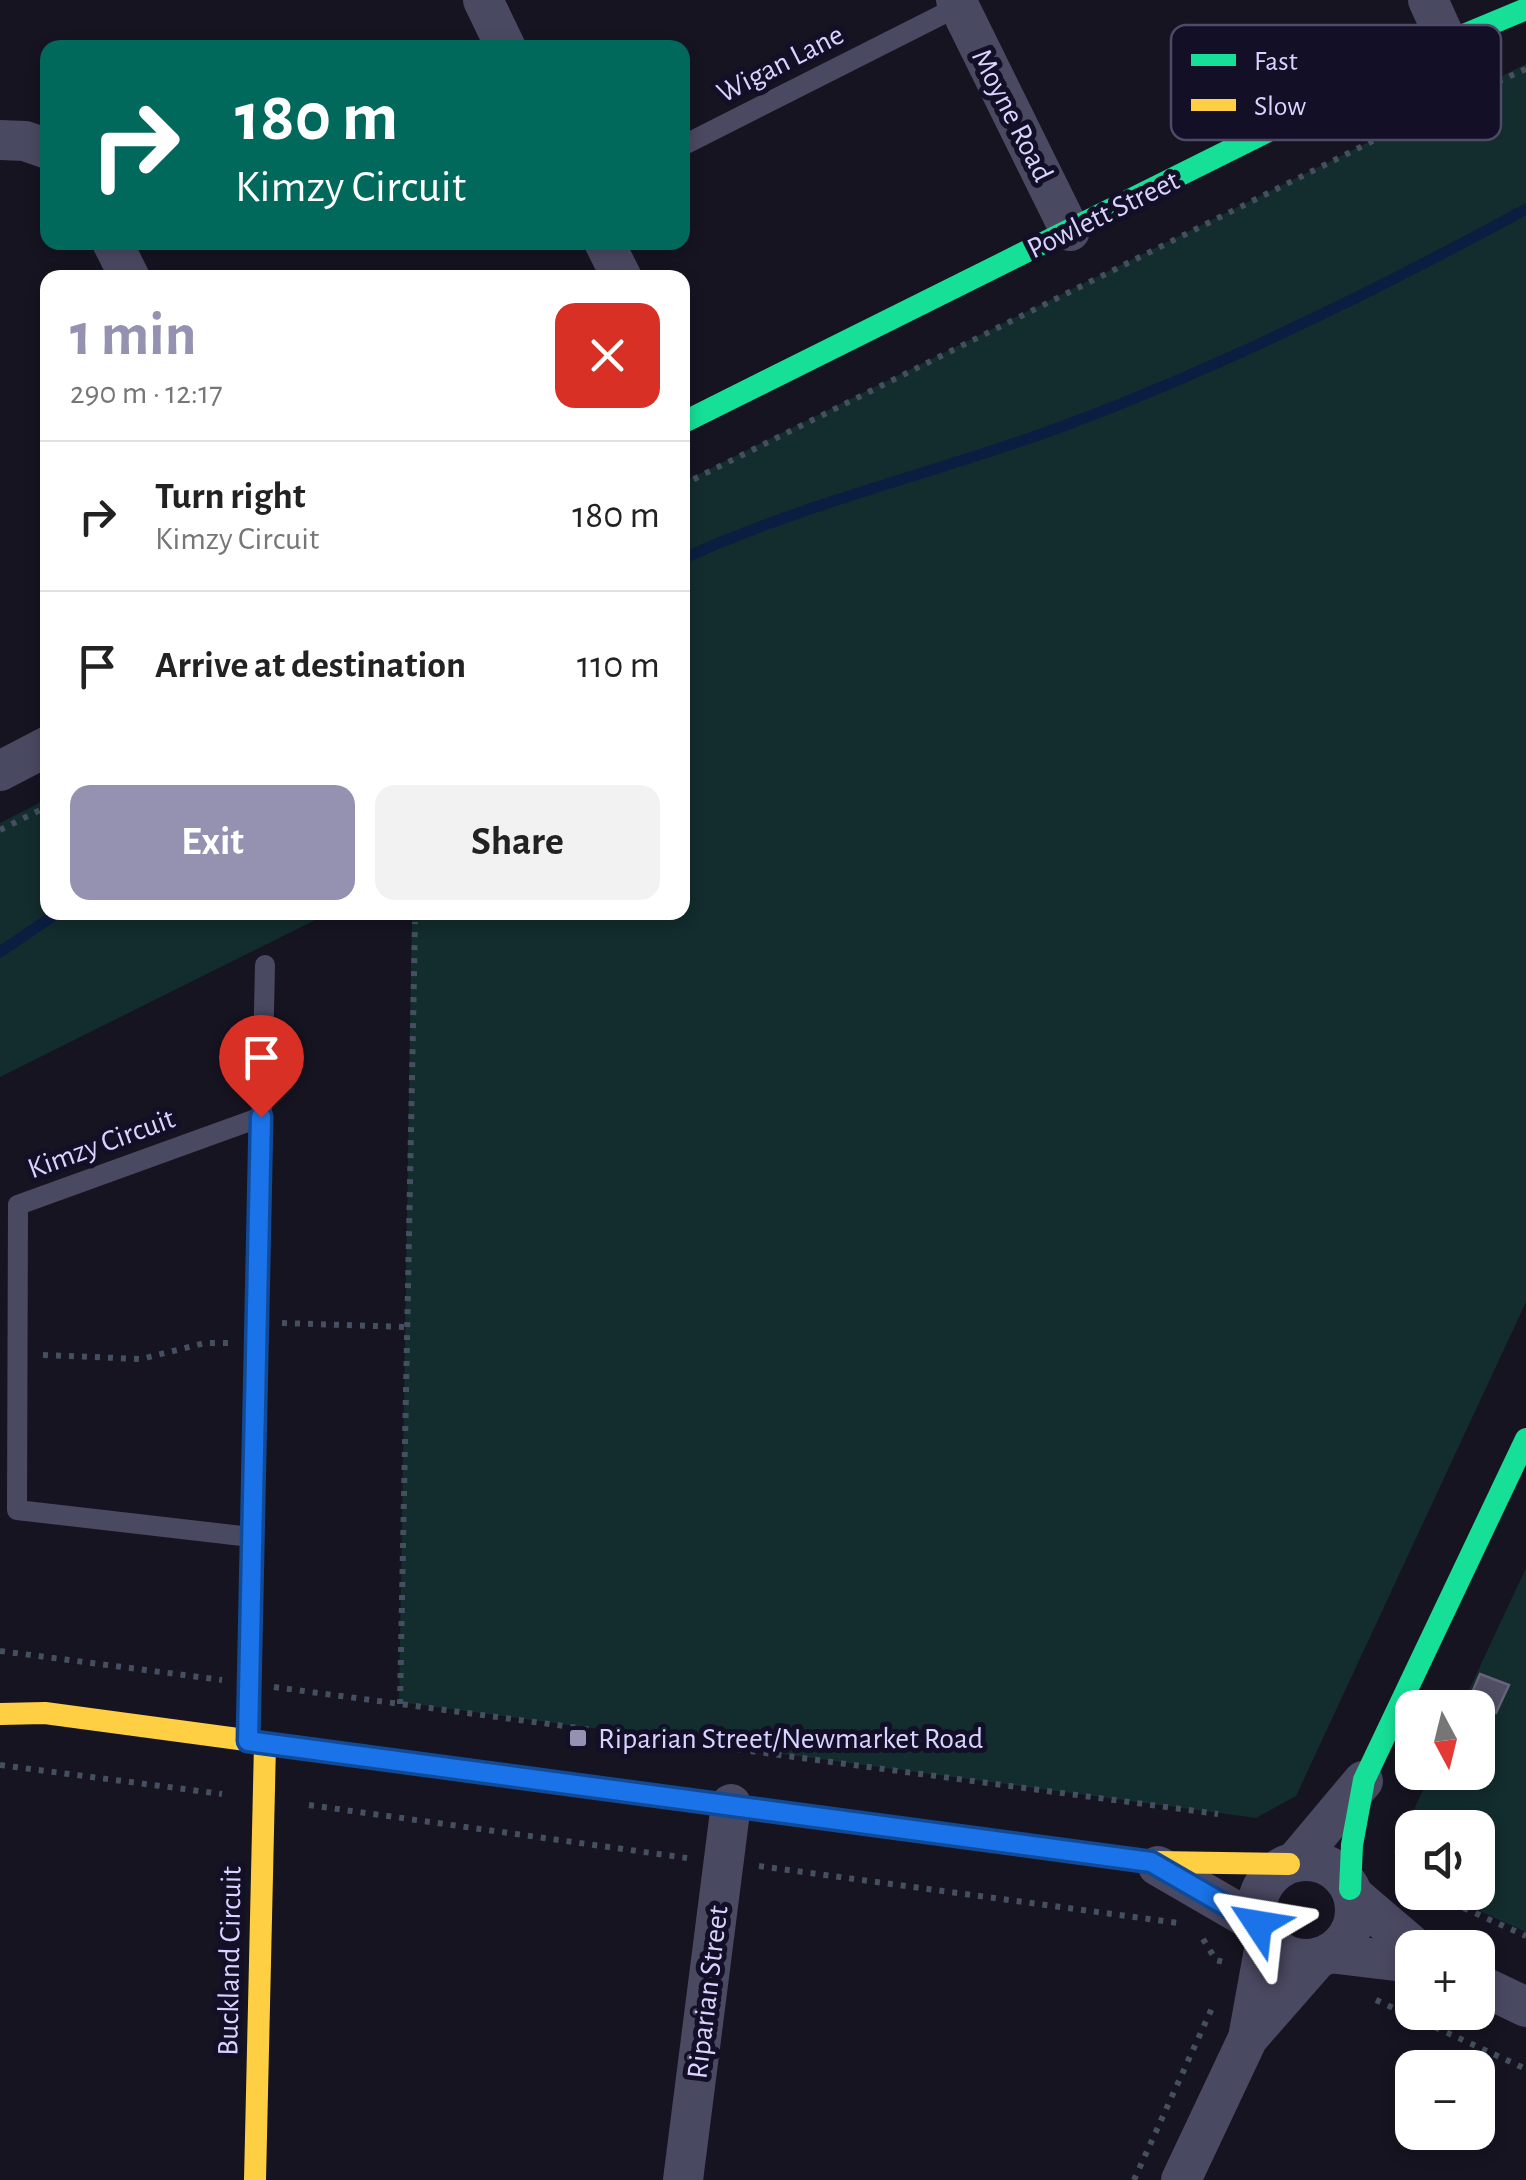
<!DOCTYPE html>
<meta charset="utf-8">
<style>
:root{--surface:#fff;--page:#f2f2f2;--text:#222;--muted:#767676;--line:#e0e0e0;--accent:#9591b1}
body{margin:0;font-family:"Alegreya Sans",sans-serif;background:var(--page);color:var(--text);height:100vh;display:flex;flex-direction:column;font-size:38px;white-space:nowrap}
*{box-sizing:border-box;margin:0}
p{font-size:32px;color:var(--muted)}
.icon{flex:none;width:55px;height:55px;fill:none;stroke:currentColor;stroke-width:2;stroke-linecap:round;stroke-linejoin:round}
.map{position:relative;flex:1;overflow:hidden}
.sheet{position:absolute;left:40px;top:270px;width:650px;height:650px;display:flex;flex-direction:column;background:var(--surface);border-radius:20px;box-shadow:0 5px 15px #0003}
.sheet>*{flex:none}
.guide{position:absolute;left:40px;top:40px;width:650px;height:210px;border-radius:20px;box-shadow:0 5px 15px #0003;background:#00695c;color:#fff;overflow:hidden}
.needle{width:65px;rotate:173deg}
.controls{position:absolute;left:1395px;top:1690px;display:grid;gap:20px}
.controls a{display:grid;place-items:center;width:100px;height:100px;border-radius:20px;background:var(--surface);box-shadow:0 5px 15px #0003;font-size:50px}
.pin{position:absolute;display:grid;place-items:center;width:85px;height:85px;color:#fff;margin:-102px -42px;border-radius:50% 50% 50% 0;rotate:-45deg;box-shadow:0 0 10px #0007}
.pin .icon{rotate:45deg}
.me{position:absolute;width:110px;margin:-55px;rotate:303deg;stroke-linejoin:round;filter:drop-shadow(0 0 8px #0008)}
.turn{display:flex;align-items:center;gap:35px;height:210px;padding:0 30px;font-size:45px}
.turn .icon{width:130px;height:130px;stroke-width:2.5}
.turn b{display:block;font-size:70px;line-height:85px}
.round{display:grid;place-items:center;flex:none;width:105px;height:105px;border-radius:20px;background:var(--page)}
.head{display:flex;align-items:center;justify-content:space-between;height:170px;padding:0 30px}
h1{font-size:60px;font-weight:600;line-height:75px;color:var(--accent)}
.primary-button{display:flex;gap:20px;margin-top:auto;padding:20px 30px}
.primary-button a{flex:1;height:115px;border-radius:20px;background:var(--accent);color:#fff;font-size:40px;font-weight:600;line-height:115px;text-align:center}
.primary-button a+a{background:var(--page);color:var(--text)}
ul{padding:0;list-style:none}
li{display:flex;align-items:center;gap:30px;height:150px;padding:0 30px;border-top:2px solid var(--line)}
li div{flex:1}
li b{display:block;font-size:38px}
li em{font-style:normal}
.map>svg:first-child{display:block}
.green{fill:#132c2d}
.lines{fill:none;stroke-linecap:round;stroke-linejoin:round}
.stream{stroke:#0b1e41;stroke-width:11}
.path{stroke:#44505f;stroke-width:6;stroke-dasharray:5 8;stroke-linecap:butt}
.lane{stroke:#4a4962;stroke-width:20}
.street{stroke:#4a4962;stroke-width:40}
.fast{stroke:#16e098;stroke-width:22}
.slow{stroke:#ffcf43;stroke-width:22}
.shaded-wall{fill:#282635}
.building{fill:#504e63;stroke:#66637b;stroke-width:2.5}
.route-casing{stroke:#114b97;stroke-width:25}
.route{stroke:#1a73e8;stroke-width:18}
.poi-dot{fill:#9591b1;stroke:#130f26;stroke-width:4}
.labels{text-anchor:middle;stroke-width:10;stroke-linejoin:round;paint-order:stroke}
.street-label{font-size:30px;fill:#d9d4ff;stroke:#130f26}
.poi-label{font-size:30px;fill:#d9d4ff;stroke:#130f26;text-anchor:start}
.key{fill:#130f26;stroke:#4e4a67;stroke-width:2.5}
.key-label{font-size:28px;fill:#d9d4ff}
</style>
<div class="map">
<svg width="1526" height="2180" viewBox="0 0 1526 2180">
<rect width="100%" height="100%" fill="#161421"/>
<!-- green -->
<g class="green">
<polygon points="1526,64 1526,1302 1296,1796 1256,1818 399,1702 412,913 682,912 683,482"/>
<polygon points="47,799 48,912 329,913 0,1077 0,823"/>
<polygon points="1526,1568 1526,1932 1440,1893 1478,1892 1478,1828 1412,1828 1412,1880 1402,1875 1394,1852 1431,1773 1478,1772 1478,1708 1461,1707"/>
</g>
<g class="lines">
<!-- stream -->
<g class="stream">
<path d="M682 559C804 503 936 473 1061 427 1221 367 1376 291 1526 209"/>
<polyline points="0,952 59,912"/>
</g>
<!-- path -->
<g class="path">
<polyline points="682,485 1437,109 1526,69"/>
<polyline points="0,830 48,806"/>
<polyline points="282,1323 407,1327"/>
<polyline points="43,1355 141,1359 205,1343 229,1343"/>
<polyline points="0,1651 222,1680"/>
<polyline points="274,1687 1218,1814"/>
<polyline points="400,1704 415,922"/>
<polyline points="0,1765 222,1794"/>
<polyline points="309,1805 687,1858"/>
<polyline points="759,1866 1178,1923"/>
<polyline points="1397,1874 1412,1886"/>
<polyline points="1428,1892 1526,1936"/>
<polyline points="1203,1939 1216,1960 1223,1962"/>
<polyline points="1376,2000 1526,2069"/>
<polyline points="1134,2180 1212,2008"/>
</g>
<!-- lane -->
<g class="lane">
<polyline points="682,146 959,6"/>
<polyline points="251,1537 17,1510 18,1205 261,1117"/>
<polyline points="248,1739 265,965"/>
</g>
<!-- street -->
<g class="street">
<polyline points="483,0 506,48"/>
<polyline points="956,0 1070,231"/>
<polyline points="1428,0 1447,42"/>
<polyline points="0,140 25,141 48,149"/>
<polyline points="112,242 130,278"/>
<polyline points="604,242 622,278"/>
<polyline points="0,771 48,746"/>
<circle cx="1306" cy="1910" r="49"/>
<polyline points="1295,1862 1363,1781"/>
<polyline points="1158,1866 1258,1924"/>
<polyline points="1353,1895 1415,1948"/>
<polyline points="1329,1953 1412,1963"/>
<polyline points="1478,1984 1526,2007"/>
<polyline points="1248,2038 1266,1939"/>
<polyline points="683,2180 731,1804"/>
<polyline points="1181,2180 1248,2038 1319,1957"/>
</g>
<!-- fast -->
<g class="fast">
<polyline points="682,423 1447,42 1526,9"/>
<polyline points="640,1793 1156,1862"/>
<polyline points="1350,1889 1352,1845 1364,1780 1526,1439"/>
</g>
<!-- slow -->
<g class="slow">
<polyline points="0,1714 45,1713 640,1793"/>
<polyline points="1156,1862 1289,1864"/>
<polyline points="255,2180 265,1744"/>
</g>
</g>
<!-- shaded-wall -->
<polygon class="shaded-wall" points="1468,1702 1496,1713 1493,1719 1478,1713 1478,1708 1464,1707"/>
<!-- building -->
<polygon class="building" points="1480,1674 1509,1685 1496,1713 1468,1702"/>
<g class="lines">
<!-- route casing -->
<g class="route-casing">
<polyline id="route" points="261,1117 248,1741 1151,1862 1258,1924"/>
</g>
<!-- route -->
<use href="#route" class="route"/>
</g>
<!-- markers -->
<rect class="poi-dot" x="568" y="1728" width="20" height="20" rx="5"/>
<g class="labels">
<!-- street labels -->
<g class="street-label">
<text transform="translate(780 63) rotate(-27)" y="10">Wigan Lane</text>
<text transform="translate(1013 115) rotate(63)" y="10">Moyne Road</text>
<text transform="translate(1103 214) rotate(-26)" y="10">Powlett Street</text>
<text transform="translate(101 1143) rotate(-20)" y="10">Kimzy Circuit</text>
<text transform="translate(229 1961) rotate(-89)" y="10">Buckland Circuit</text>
<text transform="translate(707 1992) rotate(-83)" y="10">Riparian Street</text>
</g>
<!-- poi labels -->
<g class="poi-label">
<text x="598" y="1748">Riparian Street/Newmarket Road</text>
</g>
</g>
<!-- legend -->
<rect x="1171" y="25" width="330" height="115" rx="15" class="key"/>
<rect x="1191" y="54" width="45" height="12" fill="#16e098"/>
<rect x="1191" y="99" width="45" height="12" fill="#ffcf43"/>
<g class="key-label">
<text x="1254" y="70">Fast</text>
<text x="1254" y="115">Slow</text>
</g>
</svg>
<div class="controls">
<a><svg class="needle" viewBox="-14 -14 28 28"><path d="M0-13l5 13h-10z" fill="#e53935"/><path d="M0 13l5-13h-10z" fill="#767676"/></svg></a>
<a><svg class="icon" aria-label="sound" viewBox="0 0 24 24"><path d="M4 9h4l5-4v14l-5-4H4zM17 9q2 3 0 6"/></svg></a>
<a>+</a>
<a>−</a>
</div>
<div class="pin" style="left:261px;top:1117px;background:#d93025"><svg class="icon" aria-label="arrive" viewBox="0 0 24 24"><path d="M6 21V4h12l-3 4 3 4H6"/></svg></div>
<svg class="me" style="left:1258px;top:1924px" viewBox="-20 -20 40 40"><path d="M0-17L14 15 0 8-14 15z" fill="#1a73e8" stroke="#fff" stroke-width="4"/></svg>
<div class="guide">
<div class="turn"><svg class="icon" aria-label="right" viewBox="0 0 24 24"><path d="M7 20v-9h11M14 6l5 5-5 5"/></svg><div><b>180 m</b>Kimzy Circuit</div></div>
</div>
<section class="sheet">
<div class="head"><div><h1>1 min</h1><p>290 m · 12:17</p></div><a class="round" style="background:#d93025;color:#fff"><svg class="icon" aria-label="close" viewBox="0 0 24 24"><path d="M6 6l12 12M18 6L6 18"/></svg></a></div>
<ul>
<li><svg class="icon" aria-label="right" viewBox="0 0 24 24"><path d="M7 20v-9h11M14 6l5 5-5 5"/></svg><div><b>Turn right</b><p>Kimzy Circuit</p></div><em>180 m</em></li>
<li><svg class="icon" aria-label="arrive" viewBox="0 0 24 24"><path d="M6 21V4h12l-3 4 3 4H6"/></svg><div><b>Arrive at destination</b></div><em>110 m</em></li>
</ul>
<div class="primary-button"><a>Exit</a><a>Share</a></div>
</section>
</div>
